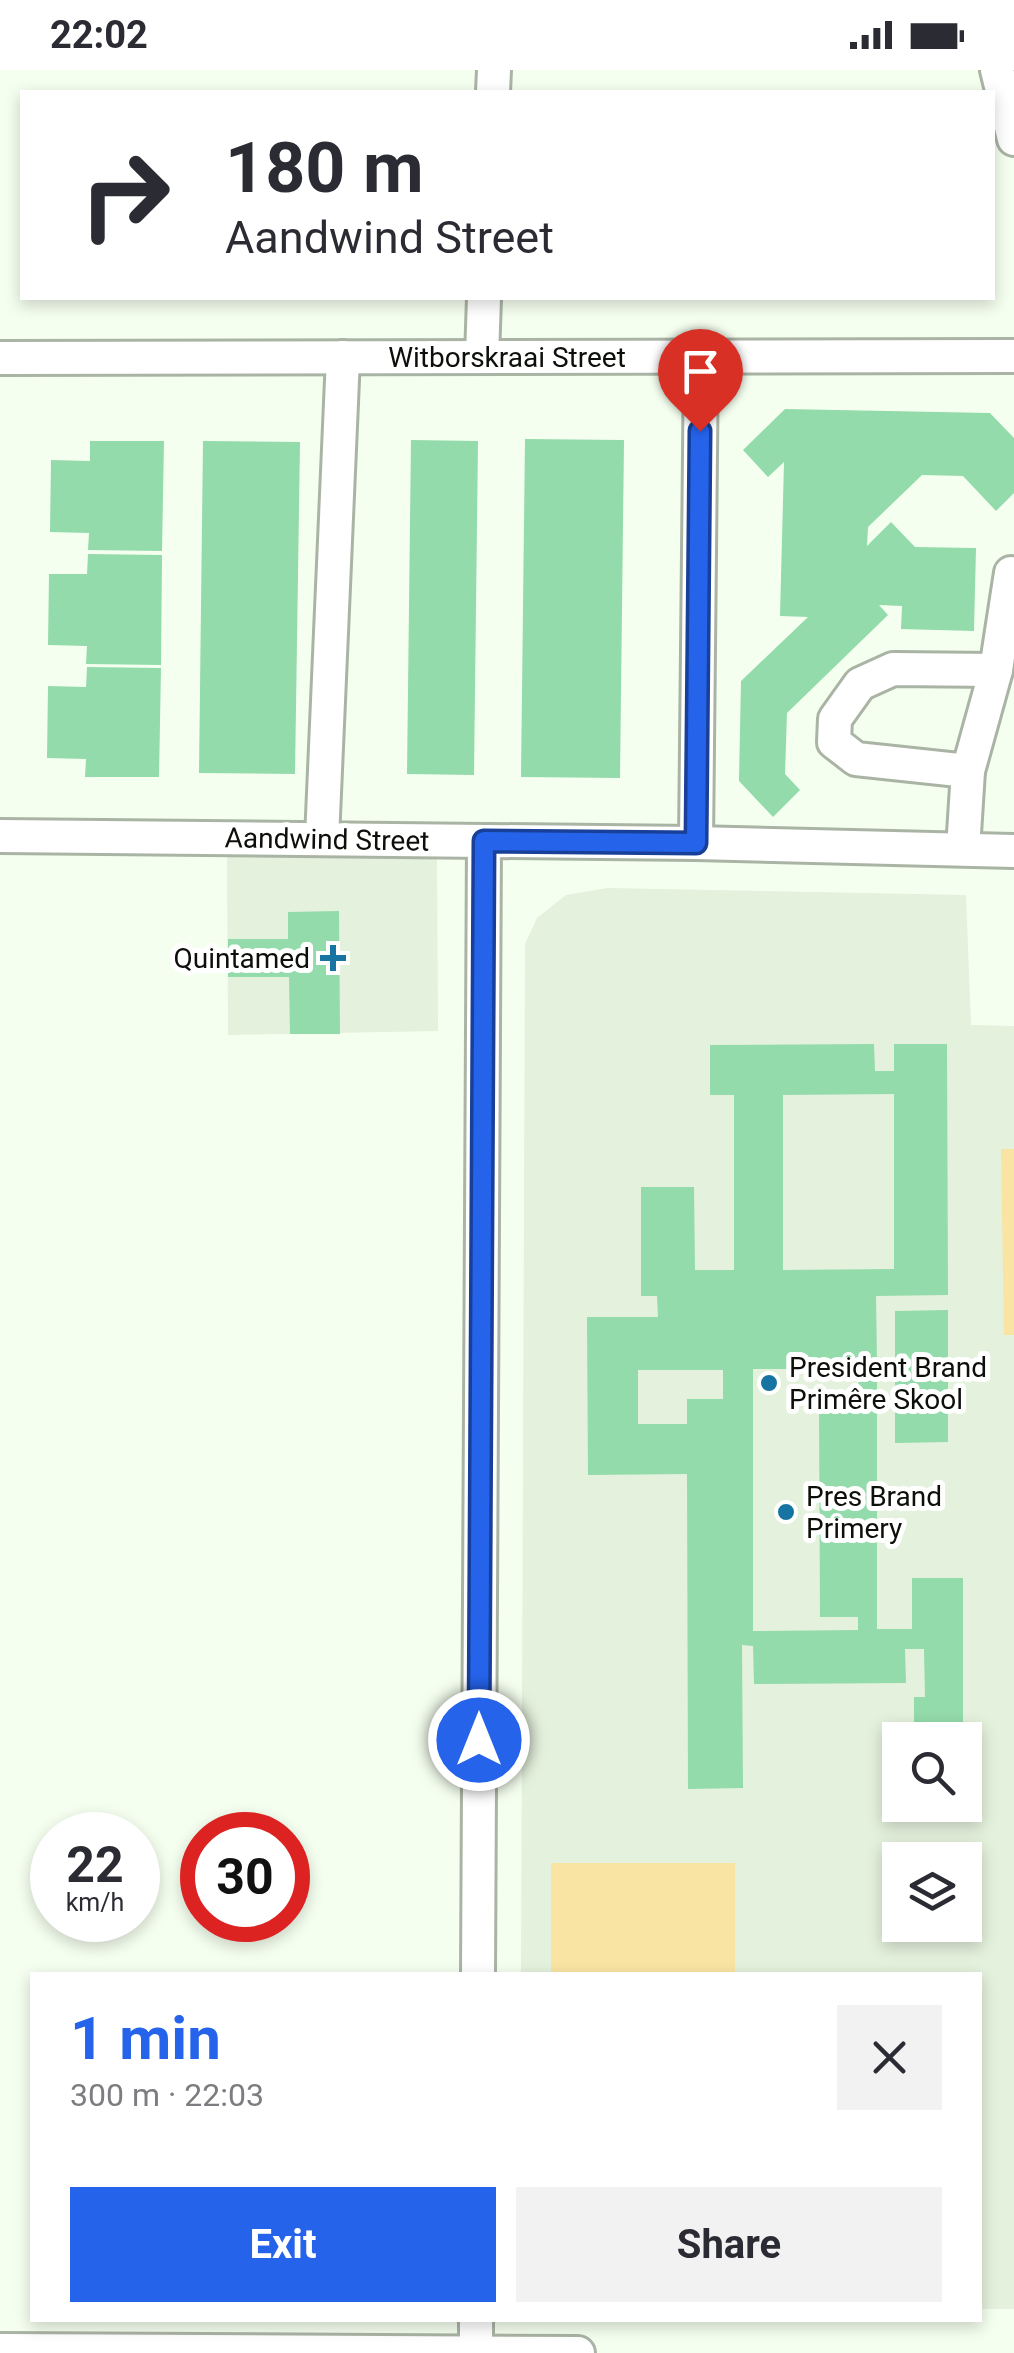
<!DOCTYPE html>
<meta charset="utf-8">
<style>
:root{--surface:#fff;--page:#f2f2f3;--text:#2b2b33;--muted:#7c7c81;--accent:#2563eb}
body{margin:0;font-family:Roboto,sans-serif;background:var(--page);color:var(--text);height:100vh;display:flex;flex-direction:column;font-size:38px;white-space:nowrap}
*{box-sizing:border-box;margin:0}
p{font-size:32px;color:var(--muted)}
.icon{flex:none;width:55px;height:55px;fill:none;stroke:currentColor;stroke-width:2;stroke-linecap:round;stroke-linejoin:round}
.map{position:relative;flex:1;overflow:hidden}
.drawer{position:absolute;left:30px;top:1902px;width:952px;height:350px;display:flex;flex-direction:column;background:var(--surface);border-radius:0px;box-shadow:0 5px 15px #0003}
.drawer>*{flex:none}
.guide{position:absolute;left:20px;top:20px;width:975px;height:210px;border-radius:0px;box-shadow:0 5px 15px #0003;background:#fff;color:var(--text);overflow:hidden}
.fabs{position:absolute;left:882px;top:1652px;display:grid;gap:20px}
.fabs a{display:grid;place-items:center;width:100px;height:100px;border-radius:0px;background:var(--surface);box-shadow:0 5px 15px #0003;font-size:50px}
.speed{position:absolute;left:30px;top:1742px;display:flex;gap:20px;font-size:50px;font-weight:700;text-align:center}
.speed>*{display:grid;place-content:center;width:130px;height:130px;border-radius:50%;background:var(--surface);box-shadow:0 5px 15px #0003;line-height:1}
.speed small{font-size:25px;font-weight:400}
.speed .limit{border:15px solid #d22;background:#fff;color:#111}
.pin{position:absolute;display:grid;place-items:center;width:85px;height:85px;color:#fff;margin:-102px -42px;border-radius:50% 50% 50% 0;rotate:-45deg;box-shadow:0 0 10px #0007}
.pin .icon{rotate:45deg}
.me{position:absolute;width:110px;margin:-55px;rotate:0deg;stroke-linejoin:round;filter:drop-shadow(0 0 8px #0008)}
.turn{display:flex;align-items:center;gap:35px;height:210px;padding:0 40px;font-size:45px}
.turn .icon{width:130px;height:130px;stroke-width:2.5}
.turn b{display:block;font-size:70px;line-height:85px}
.round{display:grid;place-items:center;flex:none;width:105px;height:105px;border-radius:0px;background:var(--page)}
.summary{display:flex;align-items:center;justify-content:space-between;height:170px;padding:0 40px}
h1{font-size:60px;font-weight:700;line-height:75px;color:var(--accent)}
.button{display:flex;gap:20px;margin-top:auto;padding:20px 40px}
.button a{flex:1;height:115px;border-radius:0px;background:var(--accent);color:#fff;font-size:40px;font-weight:700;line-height:115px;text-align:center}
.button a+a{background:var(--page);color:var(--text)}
.status{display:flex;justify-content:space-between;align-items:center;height:70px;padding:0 50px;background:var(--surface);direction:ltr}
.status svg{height:28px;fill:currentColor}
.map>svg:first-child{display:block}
.built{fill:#e4f1dc;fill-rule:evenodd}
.green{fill:#f9e4a3}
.building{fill:#93dbab;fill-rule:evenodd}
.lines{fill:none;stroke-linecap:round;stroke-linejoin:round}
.minor-casing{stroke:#aab4a5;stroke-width:38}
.minor{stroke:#fff;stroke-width:32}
.route-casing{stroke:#184099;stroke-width:25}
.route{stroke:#2563eb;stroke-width:18}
.poi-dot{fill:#1774a2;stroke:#fff;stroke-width:4}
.labels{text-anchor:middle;stroke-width:10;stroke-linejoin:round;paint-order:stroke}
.street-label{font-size:28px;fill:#0c0f0a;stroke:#fff}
.poi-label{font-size:28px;fill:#0c0f0a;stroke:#fff;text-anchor:start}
</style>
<div class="status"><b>22:02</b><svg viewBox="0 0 49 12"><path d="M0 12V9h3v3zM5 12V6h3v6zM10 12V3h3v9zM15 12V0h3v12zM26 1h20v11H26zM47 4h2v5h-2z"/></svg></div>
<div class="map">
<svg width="1014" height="2283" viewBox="0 0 1014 2283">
<rect width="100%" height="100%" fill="#f5ffef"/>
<!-- built -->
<g class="built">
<polygon points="437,781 438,961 228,965 227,782"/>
<path d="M607 818 966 825 971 955 1014 956V2239H980V1905H521L525 874 537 848 566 825ZM900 1670H965V1735H900ZM900 1790H965V1855H900Z"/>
</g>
<!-- green -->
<g class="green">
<polygon points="1001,1079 1014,1079 1014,1265 1004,1265"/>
<rect x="551" y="1793" width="184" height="112"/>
</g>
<!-- building -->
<g class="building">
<polygon points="785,339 990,343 1014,368 1014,423 996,441 963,406 922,405 868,457 867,476 891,452 915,477 976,478 974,561 901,559 902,536 879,535 888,545 787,643 785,704 800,720 773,747 739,711 741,611 808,547 780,546 784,392 768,407 743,380"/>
<polygon points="525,369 624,370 620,708 521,707"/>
<polygon points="411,370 478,371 474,705 407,704"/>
<polygon points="90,371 164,371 162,481 88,480 89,463 50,462 51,390 90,391"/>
<polygon points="203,371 300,372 295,704 199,703"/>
<polygon points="88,484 162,485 161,595 86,594 87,576 48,575 49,504 87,504"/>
<polygon points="87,597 161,598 159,707 85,707 86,689 47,688 48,616 86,617"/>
<polygon points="339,841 340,964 290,964 289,907 228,907 228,869 288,869 288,842"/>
<path d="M874 974 875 1001H894V974H947L948 1225 876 1226 877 1291H895V1241L948 1240V1372L895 1373V1309H877V1559H912V1508H963V1670H914V1627H925L924 1579H905L906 1613 754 1614 753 1576 742 1575 743 1718 688 1719 687 1404 588 1405 587 1247H658L657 1226H641V1117H694L695 1200H734V1025H710V975ZM894 1024V1199L783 1200V1025ZM753 1299H858L859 1336H819L820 1547H858V1560L753 1561ZM638 1300H723V1329H687V1354H638Z"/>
</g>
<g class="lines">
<!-- minor casing -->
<g class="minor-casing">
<g id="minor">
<polyline points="997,0 1014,69"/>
<polyline points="493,22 494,0"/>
<polyline points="482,287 484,228"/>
<polyline points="0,288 1014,286"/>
<polyline points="968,701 856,689 834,672 835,649 860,614 893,599 996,600"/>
<polyline points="0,766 696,773 1014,781"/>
<polyline points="322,769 343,287"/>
<polyline points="696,773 701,287"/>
<polyline points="963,779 968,701 996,600 1011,503"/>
<polyline points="478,1905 484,771"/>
<polyline points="0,2280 578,2283"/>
<polyline points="476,2282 476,2250"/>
</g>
</g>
<!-- minor -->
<use href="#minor" class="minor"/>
</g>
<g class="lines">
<!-- route casing -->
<g class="route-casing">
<polyline id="route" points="479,1670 484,771 696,773 700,361"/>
</g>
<!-- route -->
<use href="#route" class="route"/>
</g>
<!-- markers -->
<g class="poi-dot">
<path d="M328 873h10v10h10v10h-10v10h-10v-10h-10v-10h10z"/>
<circle cx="769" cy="1313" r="10"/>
<circle cx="786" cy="1442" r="10"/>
</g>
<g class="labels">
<!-- street labels -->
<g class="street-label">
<text x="507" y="297">Witborskraai Street</text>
<text transform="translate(327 769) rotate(1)" y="10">Aandwind Street</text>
</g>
<!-- poi labels -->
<g class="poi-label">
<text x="310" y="898" text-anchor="end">Quintamed</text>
<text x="789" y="1307">President Brand<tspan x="789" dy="32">Primêre Skool</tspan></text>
<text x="806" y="1436">Pres Brand<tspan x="806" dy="32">Primery</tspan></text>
</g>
</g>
</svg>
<div class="fabs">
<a><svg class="icon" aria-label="search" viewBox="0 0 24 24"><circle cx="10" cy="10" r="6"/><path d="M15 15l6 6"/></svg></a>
<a><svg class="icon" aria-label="layers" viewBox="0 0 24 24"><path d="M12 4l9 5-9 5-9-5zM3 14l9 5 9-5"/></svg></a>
</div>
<div class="speed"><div>22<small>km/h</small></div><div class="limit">30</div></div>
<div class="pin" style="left:700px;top:361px;background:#d93025"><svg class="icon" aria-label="arrive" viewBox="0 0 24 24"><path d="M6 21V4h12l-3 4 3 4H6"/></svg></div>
<svg class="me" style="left:479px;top:1670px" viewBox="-20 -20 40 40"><circle r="17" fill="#2563eb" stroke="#fff" stroke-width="3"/><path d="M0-11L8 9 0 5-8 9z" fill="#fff"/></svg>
<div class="guide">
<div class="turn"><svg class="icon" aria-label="right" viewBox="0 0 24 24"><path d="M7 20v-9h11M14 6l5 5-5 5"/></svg><div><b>180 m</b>Aandwind Street</div></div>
</div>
<section class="drawer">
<div class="summary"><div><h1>1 min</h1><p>300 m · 22:03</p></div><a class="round"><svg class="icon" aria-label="close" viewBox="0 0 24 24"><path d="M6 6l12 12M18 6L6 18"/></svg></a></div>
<div class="button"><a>Exit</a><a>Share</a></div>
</section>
</div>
